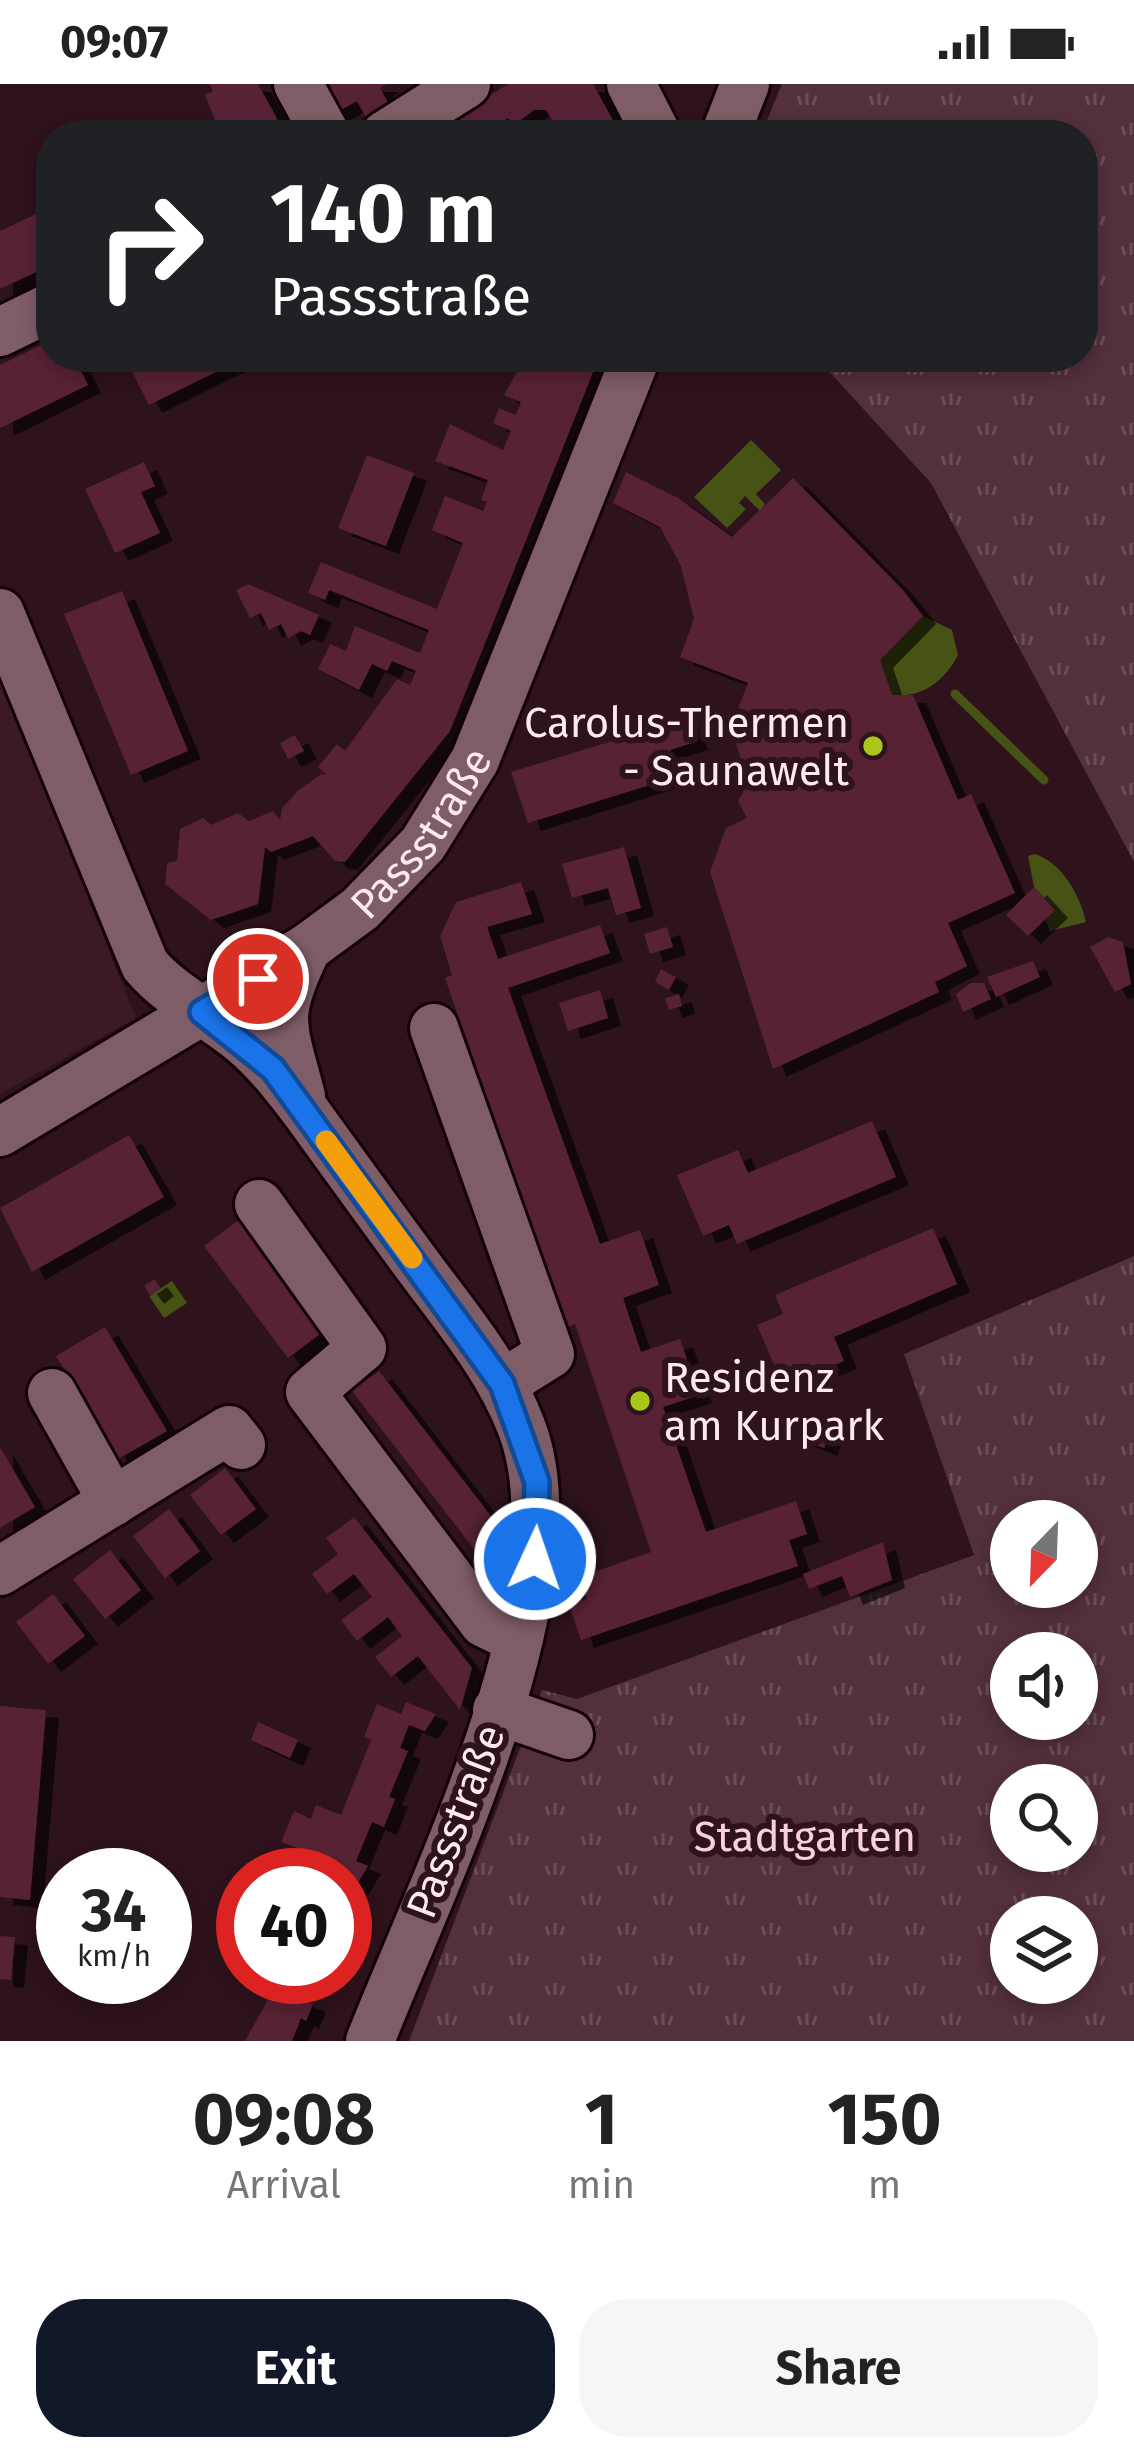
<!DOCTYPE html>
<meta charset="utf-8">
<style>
:root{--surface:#fff;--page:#f6f6f6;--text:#222;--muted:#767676;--accent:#111827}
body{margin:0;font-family:"Fira Sans",sans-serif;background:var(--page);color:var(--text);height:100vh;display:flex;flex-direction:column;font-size:45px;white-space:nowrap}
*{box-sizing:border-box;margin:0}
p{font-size:39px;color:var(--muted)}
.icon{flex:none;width:66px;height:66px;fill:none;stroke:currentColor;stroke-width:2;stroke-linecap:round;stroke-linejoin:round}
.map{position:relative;height:1957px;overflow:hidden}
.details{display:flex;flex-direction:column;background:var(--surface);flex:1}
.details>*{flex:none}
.top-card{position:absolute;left:36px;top:36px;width:1062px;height:252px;border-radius:48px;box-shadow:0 6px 18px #0003;background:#202124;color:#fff;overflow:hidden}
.needle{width:78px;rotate:203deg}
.tools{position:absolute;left:990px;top:1416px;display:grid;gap:24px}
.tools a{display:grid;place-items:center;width:108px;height:108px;border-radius:50%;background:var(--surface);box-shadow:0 6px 18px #0003;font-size:60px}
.speed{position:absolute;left:36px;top:1764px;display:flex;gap:24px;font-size:60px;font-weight:700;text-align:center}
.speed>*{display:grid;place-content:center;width:156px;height:156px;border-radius:50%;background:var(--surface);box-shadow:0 6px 18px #0003;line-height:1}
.speed small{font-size:30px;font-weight:400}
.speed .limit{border:18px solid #d22;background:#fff;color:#111}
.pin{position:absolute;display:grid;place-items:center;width:102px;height:102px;color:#fff;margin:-51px;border:6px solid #fff;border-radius:50%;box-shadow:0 3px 12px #0007}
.me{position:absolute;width:132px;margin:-66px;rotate:3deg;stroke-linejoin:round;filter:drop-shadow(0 0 9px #0008)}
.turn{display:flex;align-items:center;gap:42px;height:252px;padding:0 36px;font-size:54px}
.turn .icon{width:156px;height:156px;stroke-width:2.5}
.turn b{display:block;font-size:84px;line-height:102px}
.eta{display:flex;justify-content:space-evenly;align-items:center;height:204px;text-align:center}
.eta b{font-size:72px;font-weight:700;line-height:84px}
.cta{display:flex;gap:24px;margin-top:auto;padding:24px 36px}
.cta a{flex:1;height:138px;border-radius:48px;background:var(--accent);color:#fff;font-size:48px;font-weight:700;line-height:138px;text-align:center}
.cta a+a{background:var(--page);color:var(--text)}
.status{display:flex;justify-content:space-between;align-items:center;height:84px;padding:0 60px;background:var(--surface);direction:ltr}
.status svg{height:33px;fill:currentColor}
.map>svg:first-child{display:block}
.built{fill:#3c1926}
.park{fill:url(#park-tufts);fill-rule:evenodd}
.water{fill:#465314}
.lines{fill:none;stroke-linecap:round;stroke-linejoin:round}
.stream{stroke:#465314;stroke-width:9}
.building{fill:#582036;filter:url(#shadow)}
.minor-casing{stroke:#140107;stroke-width:54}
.minor{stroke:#7f5d67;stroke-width:48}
.route-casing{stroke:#114b97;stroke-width:30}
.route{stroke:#1a73e8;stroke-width:21}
.slow{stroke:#f59e0b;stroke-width:21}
.poi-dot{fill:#aac719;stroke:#2e121c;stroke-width:4.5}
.labels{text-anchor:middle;stroke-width:12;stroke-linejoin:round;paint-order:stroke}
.poi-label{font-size:42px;fill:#fee9ef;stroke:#2e121c;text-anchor:end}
.street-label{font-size:42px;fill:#fee9ef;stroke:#2e121c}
.park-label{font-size:42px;fill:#f8d0dc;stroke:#2e121c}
</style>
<div class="status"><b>09:07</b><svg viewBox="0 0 49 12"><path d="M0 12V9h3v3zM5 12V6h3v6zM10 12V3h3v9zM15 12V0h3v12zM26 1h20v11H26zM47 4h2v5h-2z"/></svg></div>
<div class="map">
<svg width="1134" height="1957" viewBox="0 0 1134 1957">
<defs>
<pattern id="park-tufts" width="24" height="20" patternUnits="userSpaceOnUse" patternTransform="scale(3)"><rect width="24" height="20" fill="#52303c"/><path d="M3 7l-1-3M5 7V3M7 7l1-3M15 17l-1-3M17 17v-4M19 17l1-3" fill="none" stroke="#6c4e58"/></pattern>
<filter id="shadow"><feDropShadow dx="13" dy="8" stdDeviation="0" flood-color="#0009"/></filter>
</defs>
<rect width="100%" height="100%" fill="#2e121c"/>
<!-- built -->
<polygon class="built" points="0,594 136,934 0,1010"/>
<!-- park -->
<g class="park">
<polygon points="782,0 1134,0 1134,778 931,399 816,273 1083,273 1083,51 761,51"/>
<path d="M1134 1172V1957H409L542 1606 577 1615 974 1471 904 1270ZM1011 1437H1077V1503H1011ZM1011 1569H1077V1635H1011ZM1011 1701H1077V1767H1011ZM1011 1833H1077V1899H1011Z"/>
</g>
<!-- water -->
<g class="water">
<polygon points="751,356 781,386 756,410 765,420 760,427 745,412 739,419 746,425 727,444 694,413"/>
<path d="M923 532 952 546 958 571C944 597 923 614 892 611L880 576Z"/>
<path d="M1035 770C1062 779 1080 811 1086 838L1050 847 1045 836 1055 825 1034 803 1028 772Z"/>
<polygon points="172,1197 187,1219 164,1234 149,1212"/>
</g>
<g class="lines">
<!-- stream -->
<polyline class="stream" points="955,610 1044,696"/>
</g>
<!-- building -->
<g class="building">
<polygon points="209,0 258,0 286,51 221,51 205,11 213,7"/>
<polygon points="317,0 387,0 380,4 392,26 369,39 357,17 334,30"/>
<polygon points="508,0 593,0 621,51 561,51 546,26 534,26 513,42 508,34 490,46 493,51 444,51 454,44 450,37"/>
<polygon points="51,123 51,181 0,205 0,147"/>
<polygon points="51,256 51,273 74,273 88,301 0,344 0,281"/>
<polygon points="152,273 246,273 149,321 130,284"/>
<polygon points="525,273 599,273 450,647 345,778 335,777 313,752 271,768 265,763 258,820 211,836 165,800 167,779 177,777 180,745 203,734 211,741 238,729 249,737 273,727 280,736 282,724 299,706 321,690 327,691 318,683 337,660 345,667 397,595 410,601 416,587 392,577 387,587 372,580 359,606 318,585 330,560 346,567 355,542 420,569 429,546 329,506 325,516 308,509 321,478 437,525 463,459 432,446 445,412 483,427 487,418 481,416 488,396 435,377 450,340 503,366 511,347 493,339 499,324 516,331 521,318 504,311"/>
<polygon points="367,371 414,389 386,462 338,444"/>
<polygon points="144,378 155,402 141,408 160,449 115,469 85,405"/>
<polygon points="626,388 678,414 732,453 793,394 902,505 923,532 880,576 892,611 913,611 958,716 971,710 1015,809 948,839 967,882 935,898 939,908 773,985 710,788 726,744 747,734 738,717 748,699 731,643 748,599 680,573 694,535 681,482 660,443 613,419"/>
<polygon points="248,500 319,531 310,551 301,547 288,554 281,540 269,546 261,529 250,534 236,506"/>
<polygon points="122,507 188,667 131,691 64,530"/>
<polygon points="687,634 695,658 670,666 678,692 528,739 511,688"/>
<polygon points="295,651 304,667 288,675 280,659"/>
<polygon points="624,763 641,824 616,831 608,804 572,814 562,780"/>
<polygon points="521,798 532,830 487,843 498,875 600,841 610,869 508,904 600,1160 640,1146 659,1201 623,1214 641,1268 680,1255 699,1311 663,1323 706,1448 796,1417 807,1450 789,1456 798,1482 581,1556 569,1521 587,1515 580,1493 651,1468 575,1240 566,1244 445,894 452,891 440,852 456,818"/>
<polygon points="1034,803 1055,826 1028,852 1006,831"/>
<polygon points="667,843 673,863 650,870 644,850"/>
<polygon points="1108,853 1123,858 1131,900 1115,908 1090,863"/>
<polygon points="1033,877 1040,893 996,913 987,893"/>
<polygon points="661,885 676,893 669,906 655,898"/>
<polygon points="971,899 984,899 991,915 963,928 956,910"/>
<polygon points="600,906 608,934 568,947 559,919"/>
<polygon points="679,910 682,922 669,926 665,914"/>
<polygon points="872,1037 896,1093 737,1160 729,1141 703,1152 677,1091 738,1066 748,1089"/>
<polygon points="129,1051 164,1113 32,1188 0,1124"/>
<polygon points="244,1132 328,1244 288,1274 204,1162"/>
<polygon points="933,1144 957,1200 834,1253 844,1277 783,1302 757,1241 783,1230 775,1211"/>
<polygon points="154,1195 161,1204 151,1212 144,1202"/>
<polygon points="105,1243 167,1347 118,1375 56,1272"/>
<polygon points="379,1287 504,1449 494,1491 352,1307"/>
<polygon points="809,1330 834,1340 824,1364 799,1354"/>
<polygon points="0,1363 35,1423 0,1444"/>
<polygon points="225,1384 256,1425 221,1451 190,1411"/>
<polygon points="169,1425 200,1467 165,1494 133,1452"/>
<polygon points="354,1433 472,1584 460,1626 418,1572 391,1593 375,1573 402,1552 388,1533 357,1557 341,1536 372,1513 354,1490 327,1510 312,1490 338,1470 326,1454"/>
<polygon points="883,1458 892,1496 850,1513 842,1492 809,1505 803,1490"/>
<polygon points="110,1466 141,1506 105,1535 73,1495"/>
<polygon points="53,1510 85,1552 48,1580 16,1538"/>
<polygon points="406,1618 436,1630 425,1647 409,1641 400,1664 408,1667 389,1713 395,1715 384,1743 372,1738 356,1777 368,1782 345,1820 345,1791 293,1790 303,1766 281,1758 294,1727 311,1735 316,1721 341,1731 371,1656 364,1653 377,1620 401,1630"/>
<polygon points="0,1622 46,1626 30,1816 0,1813"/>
<polygon points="258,1638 298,1656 290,1674 251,1656"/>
<polygon points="0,1852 15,1853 11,1896 0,1895"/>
<polygon points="274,1905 313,1920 306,1937 301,1934 292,1957 245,1957"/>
</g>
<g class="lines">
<!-- minor casing -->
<g class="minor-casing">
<g id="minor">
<polyline points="298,0 326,51"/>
<polyline points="631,0 657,51"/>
<polyline points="385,51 466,0"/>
<polyline points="725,51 745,0"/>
<polyline points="0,248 51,223"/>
<path d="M0 529 145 881C172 913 211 930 243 957 268 978 286 1002 306 1028 345 1082 384 1136 424 1190 460 1238 499 1285 521 1342 583 1500 430 1804 370 1957"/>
<polyline points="434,944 550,1270 502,1300"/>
<path d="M301 1012C282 939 273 934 307 864"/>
<path id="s1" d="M0 1048 307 864 360 825 423 760 475 676 636 273"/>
<polyline points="259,1120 362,1264 310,1308 484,1539 517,1555"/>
<polyline points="52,1309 113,1418"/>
<polyline points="0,1487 229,1346 241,1361"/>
<polyline points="497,1626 569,1651"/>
</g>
</g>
<!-- minor -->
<use href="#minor" class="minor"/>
</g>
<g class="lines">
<!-- route casing -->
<g class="route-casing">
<polyline id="route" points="258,895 202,928 273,985 502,1300 537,1398 535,1475"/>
</g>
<!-- route -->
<use href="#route" class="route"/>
<!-- slow -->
<polyline class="slow" points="326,1057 412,1174"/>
</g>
<!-- markers -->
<g class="poi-dot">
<circle cx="873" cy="662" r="12"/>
<circle cx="640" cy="1317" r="12"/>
</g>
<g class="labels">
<!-- poi labels -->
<g class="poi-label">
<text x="849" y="653">Carolus-Thermen<tspan x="849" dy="48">- Saunawelt</tspan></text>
<text x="664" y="1308" text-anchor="start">Residenz<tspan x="664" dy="48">am Kurpark</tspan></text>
</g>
<!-- street labels -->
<g class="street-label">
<text dy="15" stroke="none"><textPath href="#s1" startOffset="522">Passstraße</textPath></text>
<text transform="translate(455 1737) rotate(-69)" y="15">Passstraße</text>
</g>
<!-- park labels -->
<g class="park-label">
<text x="805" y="1767">Stadtgarten</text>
</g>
</g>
</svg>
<div class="tools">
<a><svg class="needle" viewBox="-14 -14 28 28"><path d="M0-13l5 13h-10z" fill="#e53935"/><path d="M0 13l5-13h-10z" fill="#767676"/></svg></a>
<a><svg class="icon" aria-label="sound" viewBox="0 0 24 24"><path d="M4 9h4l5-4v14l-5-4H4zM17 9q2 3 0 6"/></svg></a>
<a><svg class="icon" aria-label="search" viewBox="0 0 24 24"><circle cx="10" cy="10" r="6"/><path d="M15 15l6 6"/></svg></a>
<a><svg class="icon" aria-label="layers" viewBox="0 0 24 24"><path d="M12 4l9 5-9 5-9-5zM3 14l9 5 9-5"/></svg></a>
</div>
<div class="speed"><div>34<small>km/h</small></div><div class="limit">40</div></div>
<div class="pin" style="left:258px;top:895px;background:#d93025"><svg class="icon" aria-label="arrive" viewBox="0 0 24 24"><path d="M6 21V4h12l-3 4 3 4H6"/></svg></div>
<svg class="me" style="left:535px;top:1475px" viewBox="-20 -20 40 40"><circle r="17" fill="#1a73e8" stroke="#fff" stroke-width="3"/><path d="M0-11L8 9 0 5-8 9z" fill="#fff"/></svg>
<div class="top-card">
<div class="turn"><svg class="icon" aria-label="right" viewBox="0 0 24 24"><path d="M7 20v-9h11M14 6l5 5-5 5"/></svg><div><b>140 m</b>Passstraße</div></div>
</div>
</div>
<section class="details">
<div class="eta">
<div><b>09:08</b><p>Arrival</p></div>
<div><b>1</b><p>min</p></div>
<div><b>150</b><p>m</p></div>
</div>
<div class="cta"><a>Exit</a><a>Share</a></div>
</section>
